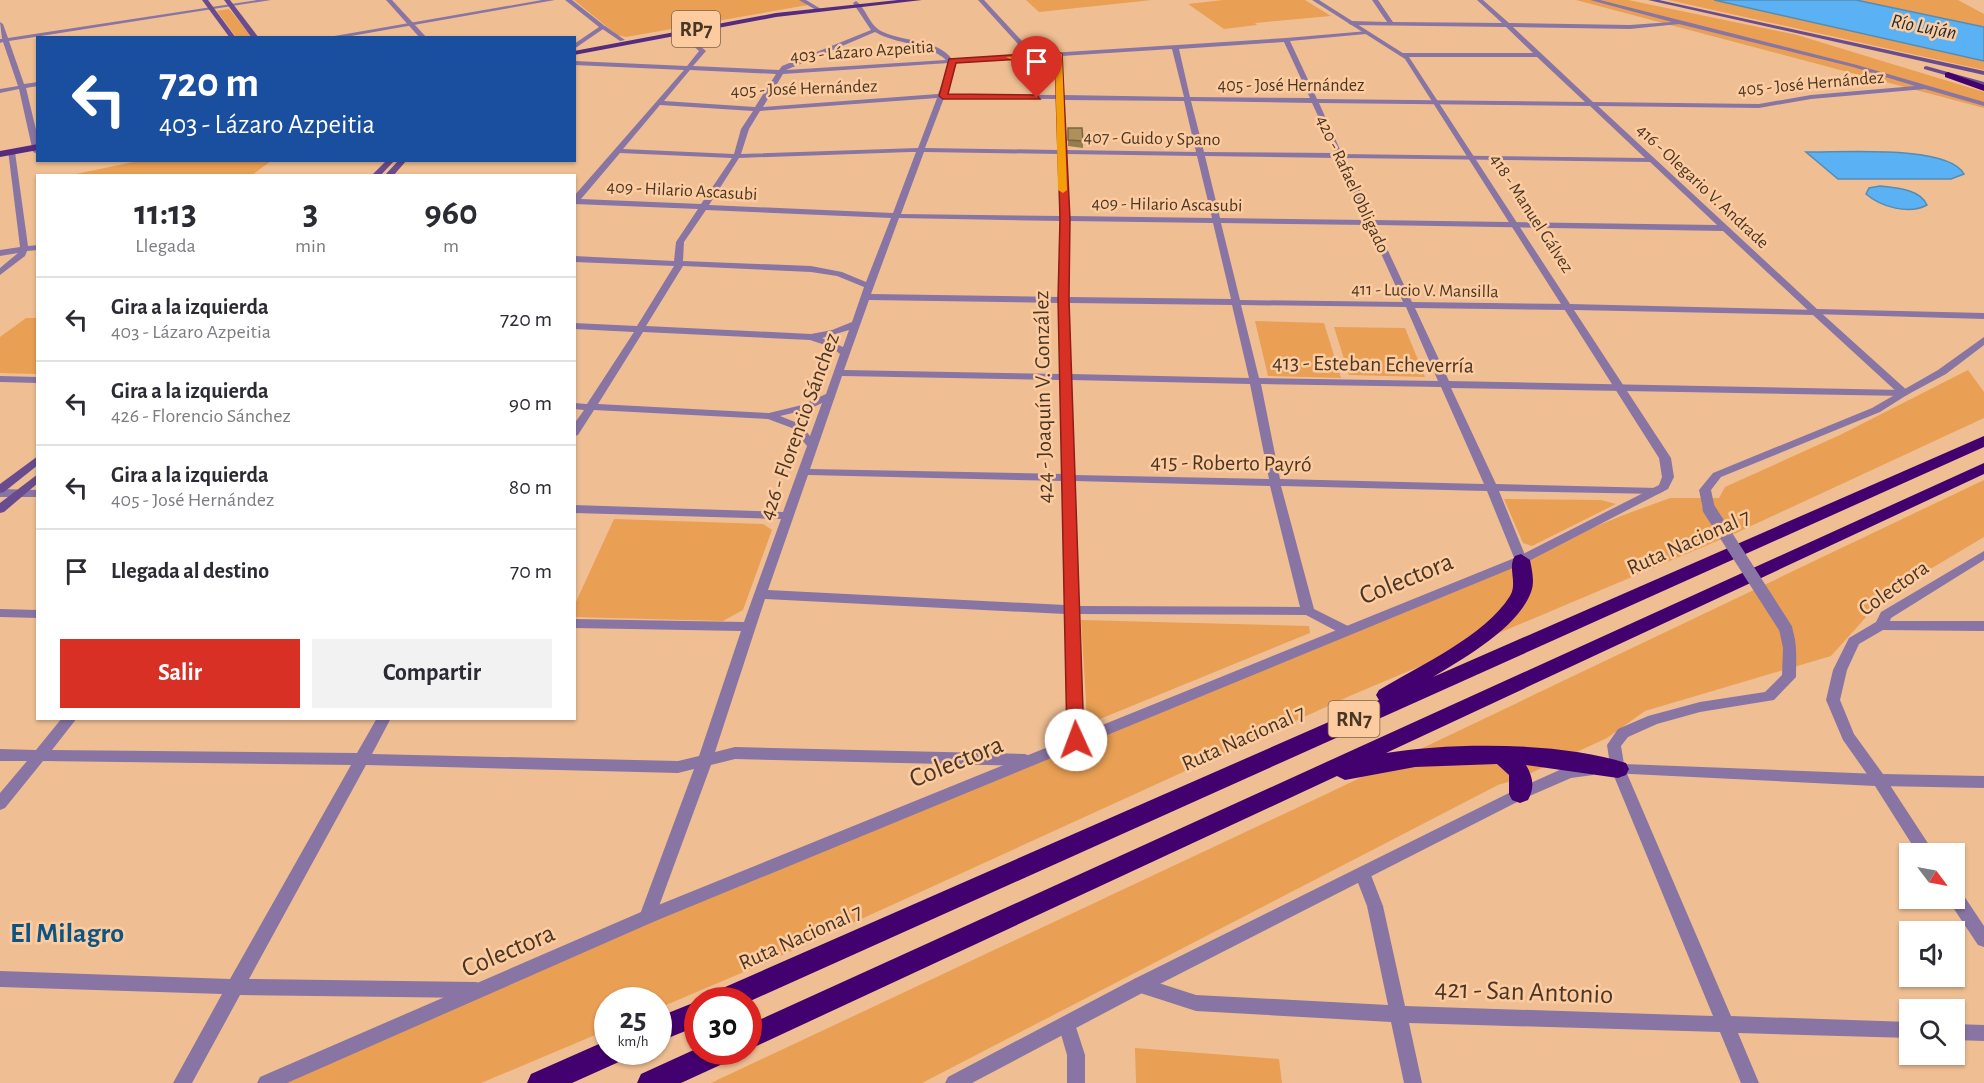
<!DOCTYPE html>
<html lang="es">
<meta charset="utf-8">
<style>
:root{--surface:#fff;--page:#f2f2f3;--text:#2b2b33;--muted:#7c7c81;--line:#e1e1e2;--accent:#d93025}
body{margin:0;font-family:"Alegreya Sans",sans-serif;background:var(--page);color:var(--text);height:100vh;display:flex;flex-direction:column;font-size:22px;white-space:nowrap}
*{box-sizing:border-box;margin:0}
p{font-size:20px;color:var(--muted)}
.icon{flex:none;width:33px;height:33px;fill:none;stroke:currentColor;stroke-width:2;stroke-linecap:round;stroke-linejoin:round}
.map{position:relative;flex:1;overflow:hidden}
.drawer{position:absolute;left:36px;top:174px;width:540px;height:546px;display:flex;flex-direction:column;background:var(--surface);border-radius:0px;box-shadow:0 2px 4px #0004}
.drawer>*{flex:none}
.banner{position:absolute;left:36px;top:36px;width:540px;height:126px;border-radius:0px;box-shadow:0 2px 4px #0004;background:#1a4fa0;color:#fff;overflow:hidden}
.needle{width:39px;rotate:122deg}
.tools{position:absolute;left:1899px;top:843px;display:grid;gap:12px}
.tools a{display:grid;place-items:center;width:66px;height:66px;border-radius:0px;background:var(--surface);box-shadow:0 2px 4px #0004;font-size:30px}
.speed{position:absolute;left:594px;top:987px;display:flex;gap:12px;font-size:30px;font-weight:700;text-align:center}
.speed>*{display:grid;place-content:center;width:78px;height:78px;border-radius:50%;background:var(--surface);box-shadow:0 2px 4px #0004;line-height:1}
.speed small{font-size:15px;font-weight:400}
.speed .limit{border:9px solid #d22;background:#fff;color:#111}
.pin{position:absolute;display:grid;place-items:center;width:51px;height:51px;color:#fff;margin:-62px -26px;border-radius:50% 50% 50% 0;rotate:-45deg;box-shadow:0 0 6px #0007}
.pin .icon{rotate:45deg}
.me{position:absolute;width:66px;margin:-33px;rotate:358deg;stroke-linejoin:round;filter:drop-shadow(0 0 4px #0008)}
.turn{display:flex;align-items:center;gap:21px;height:126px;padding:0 24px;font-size:27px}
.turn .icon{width:78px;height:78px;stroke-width:2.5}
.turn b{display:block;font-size:42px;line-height:51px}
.eta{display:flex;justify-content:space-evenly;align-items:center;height:102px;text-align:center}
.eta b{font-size:36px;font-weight:700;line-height:42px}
.primary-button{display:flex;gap:12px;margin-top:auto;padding:12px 24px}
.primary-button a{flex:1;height:69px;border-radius:0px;background:var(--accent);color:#fff;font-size:24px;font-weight:700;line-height:69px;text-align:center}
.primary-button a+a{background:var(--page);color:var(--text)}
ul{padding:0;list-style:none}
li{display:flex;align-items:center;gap:18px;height:84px;padding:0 24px;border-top:2px solid var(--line)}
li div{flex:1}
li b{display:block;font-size:22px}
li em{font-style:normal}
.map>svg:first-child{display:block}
.green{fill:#e99f54}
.water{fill:#5ab1f3;stroke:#558cb5;stroke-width:1.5}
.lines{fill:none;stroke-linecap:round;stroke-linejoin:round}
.minor{fill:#8975a3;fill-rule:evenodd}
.tertiary{fill:#8975a3;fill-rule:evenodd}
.secondary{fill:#6a4c8e;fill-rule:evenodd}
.primary{fill:#552b7e;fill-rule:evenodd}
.motorway{fill:#43016f;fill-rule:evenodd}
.tertiary-bridge{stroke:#8975a3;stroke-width:13}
.wall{fill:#957d4e}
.building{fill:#ad915b;stroke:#796640;stroke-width:1.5}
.route{fill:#d93025;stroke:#8d1f18;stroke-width:1.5}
.slow{fill:#f59e0b}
.labels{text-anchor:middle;stroke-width:5;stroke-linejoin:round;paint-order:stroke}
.far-street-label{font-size:18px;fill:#493624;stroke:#fccca0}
.far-water-label{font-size:20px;font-style:italic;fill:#192c3c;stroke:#fccca0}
.shield{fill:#fccca0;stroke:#7f6349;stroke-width:1.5}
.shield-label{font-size:21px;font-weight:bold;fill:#493624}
.street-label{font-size:22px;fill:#493624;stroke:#fccca0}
.near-street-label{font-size:27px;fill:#493624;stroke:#fccca0}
.near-neighbourhood-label{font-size:28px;font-weight:bold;fill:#0c5482;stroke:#fccca0}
</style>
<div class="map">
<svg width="1984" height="1083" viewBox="0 0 1984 1083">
<rect width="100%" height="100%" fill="#efbf93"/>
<!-- green -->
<g class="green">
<polygon points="574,0 800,0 808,5 626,37 617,35"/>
<polygon points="1026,0 1152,0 1039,12"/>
<polygon points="1223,0 1305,0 1331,16 1255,23 1257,25 1224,29 1188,4"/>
<polygon points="1576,0 1628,0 1797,35 1984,92 1984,108"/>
<polygon points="1668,0 1773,0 1984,43 1984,70"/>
<polygon points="1837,0 1958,0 1984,14 1984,29"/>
<polygon points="229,9 252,37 236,37 217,11"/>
<polygon points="138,161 138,160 271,161 252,175 71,175"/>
<polygon points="26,318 37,318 37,374 0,373 0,337"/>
<polygon points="1255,321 1324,323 1341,378 1268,376"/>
<polygon points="1334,327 1405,328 1425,377 1349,375"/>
<polygon points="1968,370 1984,392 1984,418 1736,533 1352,695 758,966 659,1008 658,1000 608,1000 607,1030 481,1083 280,1083 564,952 1621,516 1670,498 1719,498 1725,487 1840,435"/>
<polygon points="1984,480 1984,537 1885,596 1831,656 1645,711 1607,738 1518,779 1498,785 922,1083 711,1083 1320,797"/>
<polygon points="1504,499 1601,500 1616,504 1532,546 1523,543"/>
<polygon points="614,519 763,524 772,530 743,610 723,621 575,617 575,604"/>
<polygon points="1081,620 1309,626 1310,633 1095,721 1087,718"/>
<polygon points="1135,1048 1279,1059 1282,1083 1136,1083"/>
</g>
<!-- water -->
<g class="water">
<polygon points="1714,0 1856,0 1984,27 1984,61"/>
<path d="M1806 152C1838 153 1948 144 1964 174L1951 179H1838Z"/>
<path d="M1880 186C1896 188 1920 189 1927 205 1909 215 1881 207 1866 194L1869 188Z"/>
</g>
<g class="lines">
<!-- minor -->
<g class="minor">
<polygon points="257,0 271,0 9,41 24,84 38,82 38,86 26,88 38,138 38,154 33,152 19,89 0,93 0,89 18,86 3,42 0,43 0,39 2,39 0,22 3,24 8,38"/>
<polygon points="542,0 555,0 340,38 323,38"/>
<polygon points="799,0 806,0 821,9 816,10"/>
<path d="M978 0H984L1034 54 1286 38 1368 31 1366 34 1290 41 1317 99 1585 102 1537 57H1403L1400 55 1403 53H1533L1506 27 1351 25 1348 23 1351 21 1387 22 1372 0H1378L1393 22 1502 23 1477 0H1483L1509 23 1630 25 1672 22 1590 0H1600L1857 65 1984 102V106L1925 89 1811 99 1759 108 1598 106 1817 309 1984 313V319L1812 314 1723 231 1376 225 1412 302 1569 304 1574 307 1569 310 1415 308 1449 381 1903 390 1938 370 1984 337V345L1946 374 1905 396 1451 388 1496 484 1658 488 1664 491 1658 494 1499 491 1527 560 1521 564 1515 560 1487 491 1281 486 1314 609 1350 627 1352 630 1350 633H1340L1306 615 1078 614 1082 740 1080 744 1075 745 1070 744 1068 740 1065 614 765 599 715 752 735 747 1025 754 1030 756 1032 760 1030 764 1025 766 735 759 711 765 655 917 653 922 647 924 641 922 639 917 694 769 678 773 366 765 249 979 476 982 482 984 485 990 482 996 476 998 240 995 192 1083H173L222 994 0 987V971L230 979 351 765 43 761 5 808 0 810V793L27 761H0V749L36 750 62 718H77L52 750 357 753 377 718H391L372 754 678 761 699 756 741 631 574 628V619L744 622 781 519 574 513V505L783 512 807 446 792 428 768 419 594 410 578 435 574 436V424L584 410 574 409V403L587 404 634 332 574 329V323L637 326 674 266 574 262V256L674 261 676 242 698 209 574 204V196L684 70 574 65V61L687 66 699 51 679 33 681 30 706 51 693 66 779 70 782 66 871 30 853 3 856 1C867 9 869 26 883 32 905 42 937 39 952 59L1027 54ZM1679 24 1853 67 1915 86 1811 95 1759 104 1593 102 1513 27 1630 29ZM875 32C897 45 926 42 946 60L786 70ZM1284 42 1310 98 1190 97 1179 49ZM1172 49 1184 97 1063 95 1061 56ZM1055 57 1056 95 945 94 956 65 955 63ZM949 63 950 65 938 94 763 107 783 74ZM690 70 776 74 755 107 664 101ZM937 98 918 148 741 154 749 129 760 111ZM944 98 1056 99 1058 150 925 148ZM1063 100 1184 101 1196 152 1066 150ZM1191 101 1312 103 1335 153 1204 152ZM1319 103 1590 106 1645 158 1342 154ZM660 105 753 111 741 129 734 154 623 149ZM910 152H916L893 213 709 205 739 158ZM924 152 1058 154 1061 216 901 214ZM620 153 732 158 701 204 581 199ZM1066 154 1197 156 1212 218 1069 216ZM1205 156 1337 158 1366 220 1220 218ZM1345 158 1650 162 1717 225 1374 220ZM706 210 891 218 866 282 842 272 811 266 683 261 684 242ZM899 218 1061 221 1059 297 871 294ZM1069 221 1213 223 1231 299 1069 297ZM1221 223 1368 225 1403 302 1240 300ZM683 266 811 272 837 276 864 287 852 322 832 330 811 334 646 326ZM869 300 1059 303 1061 374 844 370ZM1069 303 1232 305 1249 378 1071 374ZM1241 305 1406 307 1438 381 1259 378ZM849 330 843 347 822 338ZM643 332 810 340 831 347 840 354 826 394 802 405 769 413 598 404ZM842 376 1061 380 1063 474 810 469ZM1071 380 1250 384 1269 479 1074 475ZM1261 384 1441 387 1484 484 1280 479ZM822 403 810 436 800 424 780 416 810 409ZM808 475 1063 481 1065 605 768 590ZM1074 481 1270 486 1300 607 1078 606Z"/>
<polygon points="601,26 605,26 625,40 620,41 601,28"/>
<polygon points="8,150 15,152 28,246 38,245 38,250 27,251 25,256 0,275 0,268 18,253 0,256 0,250 20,247"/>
<polygon points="0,376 38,377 38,383 0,382"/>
<polygon points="0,489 38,490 38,497 0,497"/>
<polygon points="1984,551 1984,560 1891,618 1890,621 1984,621 1984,631 1883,630 1859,644 1847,670 1840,700 1854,734 1883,774 1984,776 1984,788 1879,786 1874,784 1843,740 1826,700 1833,670 1849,638 1876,622 1881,612"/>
<polygon points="0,609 38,610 38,618 0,617"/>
<polygon points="1618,763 1623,765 1625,769 1731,1016 1910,1022 1910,1038 1738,1033 1759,1083 1741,1083 1720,1032 1409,1023 1422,1083 1404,1083 1391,1022 1196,1011 1134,991 1131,985 1134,979 1140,977 1196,995 1388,1005 1367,906 1355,875 1357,870 1363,868 1369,870 1383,906 1405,1006 1713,1016 1611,769 1613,765"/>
<polygon points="1067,1016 1073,1018 1085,1055 1085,1083 1067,1083 1067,1055 1058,1024 1061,1018"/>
<polygon points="1954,1024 1984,1025 1984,1041 1954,1040"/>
</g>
<!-- tertiary -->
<g class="tertiary">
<polygon points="386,0 392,0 427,38 420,38"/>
<polygon points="565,0 572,0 606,27 574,49 574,44 599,27"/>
<polygon points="1312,0 1319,0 1409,57 1570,304 1818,310 1910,393 1880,412 1721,477 1711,490 1715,509 1709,513 1703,509 1699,490 1713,473 1872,408 1898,393 1813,315 1574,310 1671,458 1674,477 1668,489 1525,563 653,922 287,1083 257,1083 260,1077 641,912 1517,557 1659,485 1662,477 1659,458 1405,59"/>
<path d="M1786 624 1791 626C1798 642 1796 660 1796 677L1774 700 1700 712 1657 724 1628 737 1621 746 1624 764 1879 774 1884 776 1935 854H1918L1875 786 1610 773 1608 769 1610 765 1607 745 1618 729 1648 716 1700 702 1765 692 1782 675 1783 648 1779 629 1781 626Z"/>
<polygon points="1588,765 1593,767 1595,771 1593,775 1571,778 1525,798 1146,991 972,1083 945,1083 948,1077 1134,979 1515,790 1564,768"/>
<polygon points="1954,888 1960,890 1984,926 1984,947 1978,945 1948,900 1948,898 1954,898"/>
</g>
<!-- secondary -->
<g class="secondary">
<polygon points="202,0 208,0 236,38 230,38"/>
<polygon points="224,0 230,0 259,38 252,38"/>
<polygon points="1648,0 1659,0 1984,71 1984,75"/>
<polygon points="1926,66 1984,82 1984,86 1924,69 1924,67"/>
<polygon points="387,160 395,160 380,176 371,176"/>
<polygon points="399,160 407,160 393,176 384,176"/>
<polygon points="38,456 38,465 4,492 0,493 0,484"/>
<polygon points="38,474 38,483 4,512 0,513 0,503"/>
</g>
<!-- primary -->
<g class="primary">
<polygon points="898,0 922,0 776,17 574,55 574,51 776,13"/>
<polygon points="38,144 38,150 0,157 0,151"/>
</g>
<!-- motorway -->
<g class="motorway">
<polygon points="1948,72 1984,85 1984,91 1945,77 1945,73"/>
<path d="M1984 436V447L748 1002 712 1000 716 991 1379 700 1376 695 1379 690C1419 666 1485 636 1510 596 1518 583 1507 567 1515 556L1521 554 1530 560C1532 571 1535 582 1531 592 1518 628 1464 658 1433 677Z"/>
<path d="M1984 463V474L1386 753C1453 742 1561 742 1626 763L1629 769 1626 775 1618 778 1526 765C1533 777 1535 787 1528 800L1520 803 1512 800 1509 794V775L1497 764 1415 767 1345 780 1337 776 748 1050V1025Z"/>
<polygon points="698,1001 698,1026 658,1042 658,1017"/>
<polygon points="608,1040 608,1052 624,1052 621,1061 572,1083 527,1083 531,1074"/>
<polygon points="698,1048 698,1052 732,1052 729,1061 681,1083 637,1083 641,1074"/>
</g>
<!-- tertiary-bridge -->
<polyline class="tertiary-bridge" points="1709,509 1786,629"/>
</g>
<!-- wall -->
<polygon class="wall" points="1068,128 1083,141 1083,148 1068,146"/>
<!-- building -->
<polygon class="building" points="1068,128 1082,128 1083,141 1068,140"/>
<!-- route -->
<polygon class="route" points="1058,52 1062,54 1070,219 1069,299 1084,740 1076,746 1067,740 1058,299 1060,219 1055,57 956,63 948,94 1037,95 1040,99 943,99 939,96 949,59"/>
<!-- slow -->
<polygon class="slow" points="1058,52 1062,54 1067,190 1063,193 1058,190 1055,57 1010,59 1006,57"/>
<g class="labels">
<!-- far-street labels -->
<g class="far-street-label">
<text transform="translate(862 51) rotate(-4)" y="6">403 - Lázaro Azpeitia</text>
<text transform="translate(1811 83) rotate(-5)" y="6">405 - José Hernández</text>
<text x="1291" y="91">405 - José Hernández</text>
<text transform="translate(804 88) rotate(-2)" y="6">405 - José Hernández</text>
<text transform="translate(1152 138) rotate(1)" y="6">407 - Guido y Spano</text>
<text transform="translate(1353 184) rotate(65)" y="6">420 - Rafael Obligado</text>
<text transform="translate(1703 186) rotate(43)" y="6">416 - Olegario V. Andrade</text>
<text transform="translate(682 190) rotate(3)" y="6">409 - Hilario Ascasubi</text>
<text transform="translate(1167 204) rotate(1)" y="6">409 - Hilario Ascasubi</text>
<text transform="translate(1532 213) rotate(57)" y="6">418 - Manuel Gálvez</text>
<text transform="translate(1425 290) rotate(1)" y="6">411 - Lucio V. Mansilla</text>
</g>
<!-- far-water labels -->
<g class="far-water-label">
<text transform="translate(1924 26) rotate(11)" y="7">Río Luján</text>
</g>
<!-- shield labels -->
<g class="shield">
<rect x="672" y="11" width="48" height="36" rx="4.5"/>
<rect x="1328.5" y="701" width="51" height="36" rx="4.5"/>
</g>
<g class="shield-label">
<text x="696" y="36">RP7</text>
<text x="1354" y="726">RN7</text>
</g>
<!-- street labels -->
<g class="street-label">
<text transform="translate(1373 363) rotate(1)" y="8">413 - Esteban Echeverría</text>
<text transform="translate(1042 397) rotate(-91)" y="8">424 - Joaquín V. González</text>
<text transform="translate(798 426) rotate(-70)" y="8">426 - Florencio Sánchez</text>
<text transform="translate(1231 462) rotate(1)" y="8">415 - Roberto Payró</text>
<text transform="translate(1688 541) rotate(-24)" y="8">Ruta Nacional 7</text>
<text transform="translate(1893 587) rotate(-35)" y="8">Colectora</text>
<text transform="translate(1243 737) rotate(-24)" y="8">Ruta Nacional 7</text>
<text transform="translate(800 936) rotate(-24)" y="8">Ruta Nacional 7</text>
</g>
<!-- near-street labels -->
<g class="near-street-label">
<text transform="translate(1406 578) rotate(-22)" y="9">Colectora</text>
<text transform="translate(956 761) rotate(-22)" y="9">Colectora</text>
<text transform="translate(508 950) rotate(-23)" y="9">Colectora</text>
<text transform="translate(1524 991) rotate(2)" y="9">421 - San Antonio</text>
</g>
<!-- near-neighbourhood labels -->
<g class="near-neighbourhood-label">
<text x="67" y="942">El Milagro</text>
</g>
</g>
</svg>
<div class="tools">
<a><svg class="needle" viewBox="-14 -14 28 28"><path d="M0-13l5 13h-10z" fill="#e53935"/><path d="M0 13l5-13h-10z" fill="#7c7c81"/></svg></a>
<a><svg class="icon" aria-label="sound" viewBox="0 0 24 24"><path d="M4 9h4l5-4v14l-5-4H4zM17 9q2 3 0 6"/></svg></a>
<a><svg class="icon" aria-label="search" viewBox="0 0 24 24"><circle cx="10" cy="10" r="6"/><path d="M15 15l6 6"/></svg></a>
</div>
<div class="speed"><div>25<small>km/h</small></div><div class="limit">30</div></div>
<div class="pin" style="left:1037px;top:98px;background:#d93025"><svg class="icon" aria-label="arrive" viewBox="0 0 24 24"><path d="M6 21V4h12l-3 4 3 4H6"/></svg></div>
<svg class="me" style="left:1076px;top:740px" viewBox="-20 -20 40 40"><circle r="19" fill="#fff"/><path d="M0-13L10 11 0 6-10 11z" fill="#d93025"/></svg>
<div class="banner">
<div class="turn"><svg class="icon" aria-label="left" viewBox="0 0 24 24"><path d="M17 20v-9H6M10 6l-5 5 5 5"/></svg><div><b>720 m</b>403 - Lázaro Azpeitia</div></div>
</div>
<section class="drawer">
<div class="eta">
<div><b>11:13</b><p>Llegada</p></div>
<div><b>3</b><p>min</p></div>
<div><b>960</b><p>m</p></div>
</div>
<ul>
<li><svg class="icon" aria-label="left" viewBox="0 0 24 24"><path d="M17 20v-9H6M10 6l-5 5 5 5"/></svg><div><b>Gira a la izquierda</b><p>403 - Lázaro Azpeitia</p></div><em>720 m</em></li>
<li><svg class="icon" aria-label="left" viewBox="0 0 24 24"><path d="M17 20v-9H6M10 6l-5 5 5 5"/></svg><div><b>Gira a la izquierda</b><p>426 - Florencio Sánchez</p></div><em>90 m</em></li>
<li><svg class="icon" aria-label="left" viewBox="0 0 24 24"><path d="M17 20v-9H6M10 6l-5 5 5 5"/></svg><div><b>Gira a la izquierda</b><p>405 - José Hernández</p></div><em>80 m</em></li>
<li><svg class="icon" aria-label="arrive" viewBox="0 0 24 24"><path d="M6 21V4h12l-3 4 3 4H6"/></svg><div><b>Llegada al destino</b></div><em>70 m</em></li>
</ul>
<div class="primary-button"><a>Salir</a><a>Compartir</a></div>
</section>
</div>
